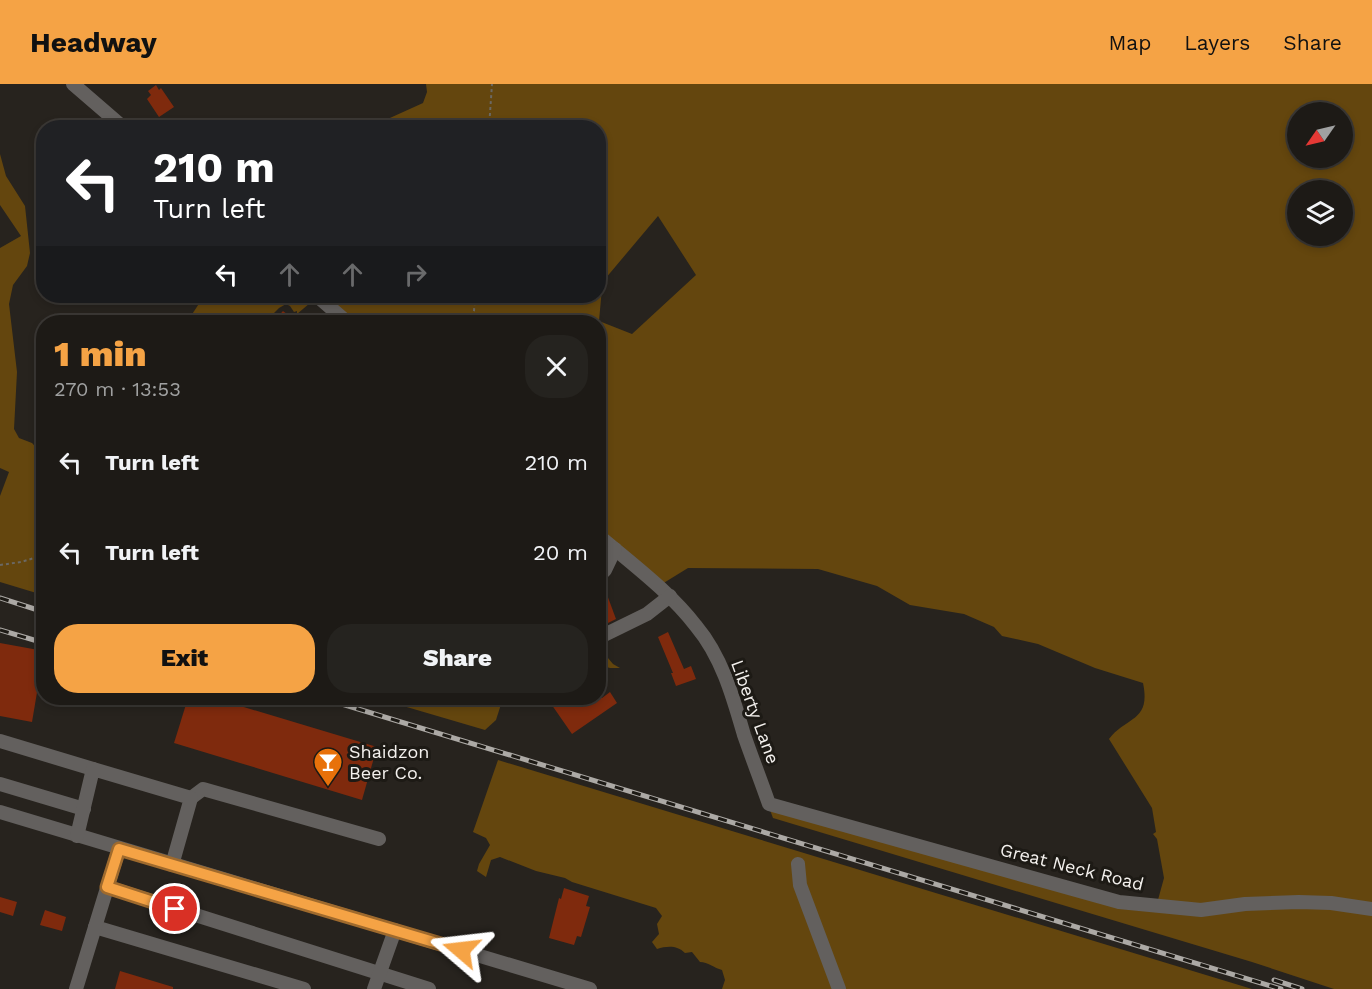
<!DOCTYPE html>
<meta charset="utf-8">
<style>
:root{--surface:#1d1a16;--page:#25231f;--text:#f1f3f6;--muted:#a0a1a1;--line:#3b3835;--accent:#f5a345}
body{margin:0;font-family:"Work Sans",sans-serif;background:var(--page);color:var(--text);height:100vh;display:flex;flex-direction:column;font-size:22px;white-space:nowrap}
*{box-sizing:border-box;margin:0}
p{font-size:20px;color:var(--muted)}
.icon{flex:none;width:33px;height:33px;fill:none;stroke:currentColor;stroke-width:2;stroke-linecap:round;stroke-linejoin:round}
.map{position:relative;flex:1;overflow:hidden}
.drawer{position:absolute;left:36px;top:231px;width:570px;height:390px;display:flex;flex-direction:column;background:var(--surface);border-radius:24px;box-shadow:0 3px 9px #0003,0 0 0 2px var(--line)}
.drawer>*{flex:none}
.hud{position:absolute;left:36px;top:36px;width:570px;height:183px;border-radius:24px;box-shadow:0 3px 9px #0003,0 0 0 2px var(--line);background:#202124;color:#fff;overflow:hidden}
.needle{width:39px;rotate:236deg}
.controls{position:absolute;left:1287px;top:18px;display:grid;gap:12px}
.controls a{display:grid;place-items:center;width:66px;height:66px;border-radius:50%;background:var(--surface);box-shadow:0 3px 9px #0003,0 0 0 2px var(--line);font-size:30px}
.pin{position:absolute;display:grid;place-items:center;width:51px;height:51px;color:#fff;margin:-26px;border:3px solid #fff;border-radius:50%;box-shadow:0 2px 6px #0007}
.me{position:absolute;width:66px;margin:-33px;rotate:287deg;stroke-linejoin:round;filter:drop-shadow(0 0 4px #0008)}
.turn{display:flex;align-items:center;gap:21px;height:126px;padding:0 18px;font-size:27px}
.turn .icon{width:78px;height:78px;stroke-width:2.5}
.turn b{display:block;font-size:42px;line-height:51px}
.lanes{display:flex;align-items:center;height:57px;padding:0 18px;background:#0003;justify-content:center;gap:30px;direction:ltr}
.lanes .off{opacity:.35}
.round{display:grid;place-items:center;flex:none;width:63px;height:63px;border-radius:24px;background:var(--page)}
.summary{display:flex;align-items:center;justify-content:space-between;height:102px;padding:0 18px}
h1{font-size:36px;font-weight:800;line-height:45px;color:var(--accent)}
.button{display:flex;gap:12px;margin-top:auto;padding:12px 18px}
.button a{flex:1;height:69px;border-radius:24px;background:var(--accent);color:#111;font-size:24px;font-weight:800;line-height:69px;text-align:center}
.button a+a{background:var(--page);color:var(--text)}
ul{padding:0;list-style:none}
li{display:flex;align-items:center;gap:18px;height:90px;padding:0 18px}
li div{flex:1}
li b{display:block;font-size:22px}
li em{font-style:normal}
header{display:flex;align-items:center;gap:36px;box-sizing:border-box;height:84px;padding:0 30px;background:var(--accent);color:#111}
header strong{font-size:28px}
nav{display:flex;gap:33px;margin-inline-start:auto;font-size:21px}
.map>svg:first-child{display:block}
.green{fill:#64460e;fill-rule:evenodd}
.building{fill:#7f2a0d}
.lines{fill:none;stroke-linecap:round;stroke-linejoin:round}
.path{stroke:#6b6863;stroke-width:2;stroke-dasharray:3 3;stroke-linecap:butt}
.minor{stroke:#63605e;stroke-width:14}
.rail-casing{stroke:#aca9a5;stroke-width:5}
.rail{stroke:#1d1a15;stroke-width:3;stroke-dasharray:9;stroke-linecap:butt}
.route-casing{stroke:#9f6a2d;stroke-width:15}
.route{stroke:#f5a345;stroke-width:10}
.labels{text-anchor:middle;stroke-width:6;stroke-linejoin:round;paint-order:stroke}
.street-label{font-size:18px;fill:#f4f1ee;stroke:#1d1a15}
.poi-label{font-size:18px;fill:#f4f1ee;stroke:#1d1a15;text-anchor:start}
</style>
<header>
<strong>Headway</strong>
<nav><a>Map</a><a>Layers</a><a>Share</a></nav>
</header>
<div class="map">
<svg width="1372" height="905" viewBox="0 0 1372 905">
<rect width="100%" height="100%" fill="#27231e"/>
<!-- green -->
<g class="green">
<path d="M426 0H1372V905H1334L1252 878 773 734 770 726 1156 823 1164 794 1157 755 1153 750 1156 748 1152 724 1109 655C1127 632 1151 638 1143 599L1095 584 1038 560 1002 552 994 543 964 530 910 521 877 502 818 485 688 484 662 500 599 452 598 238H346L316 214 297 230V227L294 228 290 222 286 220 279 224 265 238H187L204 212H598V44L370 43 423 19 427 8ZM1298 28H1342V74H1298ZM1298 106H1342V152H1298ZM658 132 696 191 632 250 599 237 602 204 605 195Z"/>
<polygon points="0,70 6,92 25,122 30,169 27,182 13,201 9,220 17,288 14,345 19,354 32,359 43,371 43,511 0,498 0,412 9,388 0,384 0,164 21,152 0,121"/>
<polygon points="598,562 613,580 620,584 610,584 599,581"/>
<polygon points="376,614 503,614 496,636 485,646"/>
<path d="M498 676 1252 905H722L725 896 722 886C714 884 708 878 700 878L692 868 685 869C677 861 667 862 657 865L652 858 659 850 657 840 662 832 656 824 572 798 565 794 536 787 500 773 491 776 486 793 477 787 479 780 490 761 486 754 473 748Z"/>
</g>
<!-- building -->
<g class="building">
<polygon points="156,1 159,6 161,4 174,23 159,33 147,15 151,11 148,7"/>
<polygon points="283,227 297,238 273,238"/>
<polygon points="603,500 616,535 598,544 598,502"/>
<polygon points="668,548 684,585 691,582 696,595 676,602 671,589 673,589 658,553"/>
<polygon points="0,559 44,567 32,638 0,632"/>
<polygon points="610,608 617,619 572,650 547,614 602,614"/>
<polygon points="188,614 214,614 377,663 362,716 174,659"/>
<polygon points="564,804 589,812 586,822 590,823 581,853 577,852 574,861 549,854 559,814 561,815"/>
<polygon points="0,813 17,818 13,832 0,828"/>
<polygon points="45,826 66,833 62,847 40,841"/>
<polygon points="120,887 173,903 173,905 115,905"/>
</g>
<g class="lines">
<!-- path -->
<g class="path">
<polyline points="489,44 492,0"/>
<polyline points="469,238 474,227 475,212"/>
<polyline points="0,481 21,478 44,471"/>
</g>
<!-- minor -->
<g class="minor">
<polyline points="73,0 124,44"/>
<polyline points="317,212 347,238"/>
<path d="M598 451C632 480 669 507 696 542 722 573 733 613 744 651 752 674 761 697 769 720L1119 818 1201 826 1245 820 1299 818 1331 819 1372 825"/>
<polyline points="598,493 605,486 615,465"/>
<polyline points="598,554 647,530 670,512"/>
<polyline points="0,657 93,685"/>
<polyline points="0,700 84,725"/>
<polyline points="191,714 203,705 379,755"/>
<polyline points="0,728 590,905"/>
<polyline points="77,752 93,685 191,714 172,781"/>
<polyline points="798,780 800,801 839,905"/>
<polyline points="107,803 429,905"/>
<polyline points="95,843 304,905"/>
<polyline points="76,905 119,765"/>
<polyline points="374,905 395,846"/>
</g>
<!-- rail casing -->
<g class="rail-casing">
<g id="rail">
<polyline points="0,514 44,528"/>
<polyline points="0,546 44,559"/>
<polyline points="322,614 1281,905"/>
<polyline points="1274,896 1302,905"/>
</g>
</g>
<!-- rail -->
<use href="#rail" class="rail"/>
</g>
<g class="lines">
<!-- route casing -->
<g class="route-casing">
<polyline id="route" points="175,825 107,803 119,765 461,866"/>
</g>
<!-- route -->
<use href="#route" class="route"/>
</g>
<!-- icons -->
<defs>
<g id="bar-pin" transform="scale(1.5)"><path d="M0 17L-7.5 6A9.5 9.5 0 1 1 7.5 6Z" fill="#e8710a" stroke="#1d1a15"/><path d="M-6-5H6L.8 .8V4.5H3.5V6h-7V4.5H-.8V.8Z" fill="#fff"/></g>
</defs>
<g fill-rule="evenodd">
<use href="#bar-pin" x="328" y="678"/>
</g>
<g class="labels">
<!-- street labels -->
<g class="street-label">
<text transform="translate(755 628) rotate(70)" y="6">Liberty Lane</text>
<text transform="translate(1072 783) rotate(14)" y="6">Great Neck Road</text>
</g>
<!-- poi labels -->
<g class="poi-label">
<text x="349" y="674">Shaidzon<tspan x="349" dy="21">Beer Co.</tspan></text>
</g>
</g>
</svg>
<div class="controls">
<a><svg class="needle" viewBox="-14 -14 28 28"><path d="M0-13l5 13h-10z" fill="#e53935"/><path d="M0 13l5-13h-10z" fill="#a0a1a1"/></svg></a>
<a><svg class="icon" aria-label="layers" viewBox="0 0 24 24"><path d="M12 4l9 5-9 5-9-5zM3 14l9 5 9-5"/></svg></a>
</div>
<div class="pin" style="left:175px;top:825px;background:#d93025"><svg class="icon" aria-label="arrive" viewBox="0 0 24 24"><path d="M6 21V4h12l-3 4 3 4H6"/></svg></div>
<svg class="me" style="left:461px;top:866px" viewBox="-20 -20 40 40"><path d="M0-17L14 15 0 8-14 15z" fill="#f5a345" stroke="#fff" stroke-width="4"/></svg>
<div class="hud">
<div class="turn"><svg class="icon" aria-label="left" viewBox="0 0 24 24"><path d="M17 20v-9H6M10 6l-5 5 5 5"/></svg><div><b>210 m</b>Turn left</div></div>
<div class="lanes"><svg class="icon" aria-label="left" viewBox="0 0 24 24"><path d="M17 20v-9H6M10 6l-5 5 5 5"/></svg><svg class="icon off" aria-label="ahead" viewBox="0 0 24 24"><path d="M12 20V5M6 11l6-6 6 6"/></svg><svg class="icon off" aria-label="ahead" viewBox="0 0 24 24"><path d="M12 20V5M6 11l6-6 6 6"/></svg><svg class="icon off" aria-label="right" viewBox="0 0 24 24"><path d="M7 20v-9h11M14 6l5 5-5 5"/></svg></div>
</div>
<section class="drawer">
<div class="summary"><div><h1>1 min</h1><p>270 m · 13:53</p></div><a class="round"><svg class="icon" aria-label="close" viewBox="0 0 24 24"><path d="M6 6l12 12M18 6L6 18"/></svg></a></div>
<ul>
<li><svg class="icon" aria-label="left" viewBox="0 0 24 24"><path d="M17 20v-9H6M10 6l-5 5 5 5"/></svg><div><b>Turn left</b></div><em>210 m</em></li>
<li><svg class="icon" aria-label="left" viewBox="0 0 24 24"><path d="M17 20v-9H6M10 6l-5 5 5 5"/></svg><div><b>Turn left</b></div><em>20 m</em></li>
</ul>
<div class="button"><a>Exit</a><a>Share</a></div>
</section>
</div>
